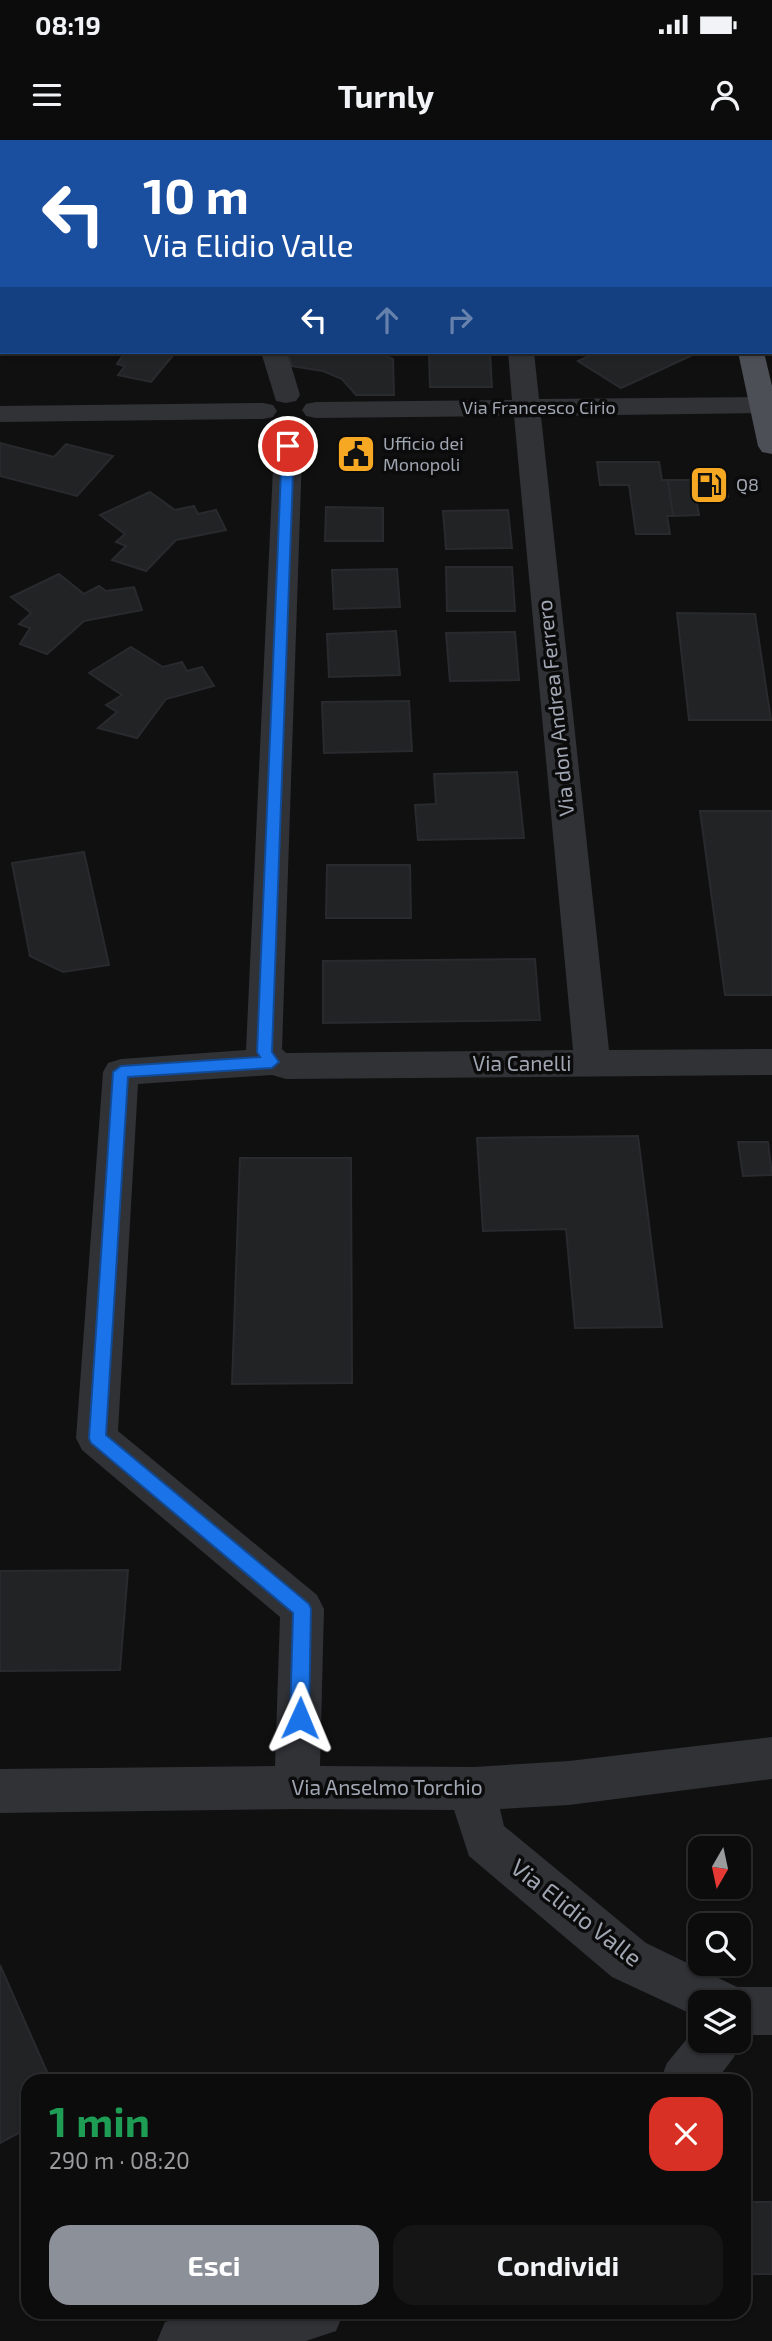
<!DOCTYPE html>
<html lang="it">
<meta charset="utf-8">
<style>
:root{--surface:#0c0c0d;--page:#151516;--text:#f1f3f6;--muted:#9a9b9d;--line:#2c2c2e;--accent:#8c9099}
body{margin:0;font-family:"Exo 2",sans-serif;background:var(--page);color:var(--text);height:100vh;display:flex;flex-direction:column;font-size:26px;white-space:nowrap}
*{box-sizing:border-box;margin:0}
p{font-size:23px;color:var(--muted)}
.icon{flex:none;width:38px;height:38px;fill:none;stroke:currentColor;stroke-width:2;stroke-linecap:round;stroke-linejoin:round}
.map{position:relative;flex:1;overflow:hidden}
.drawer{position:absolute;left:21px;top:1934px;width:730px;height:245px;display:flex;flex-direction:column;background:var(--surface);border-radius:21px;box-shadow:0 2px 5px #0004,0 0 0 2px var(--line)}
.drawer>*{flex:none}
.hud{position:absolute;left:0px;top:0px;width:774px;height:214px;box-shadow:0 2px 5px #0004,0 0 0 2px var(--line);background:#1a4fa0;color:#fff;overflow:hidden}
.needle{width:46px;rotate:189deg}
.controls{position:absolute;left:688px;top:1696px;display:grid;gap:14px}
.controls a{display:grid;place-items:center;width:63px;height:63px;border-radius:14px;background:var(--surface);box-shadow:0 2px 5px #0004,0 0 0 2px var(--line);font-size:35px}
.pin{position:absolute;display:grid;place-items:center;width:60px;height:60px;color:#fff;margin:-30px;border:4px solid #fff;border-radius:50%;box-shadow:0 2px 7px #0007}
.me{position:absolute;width:77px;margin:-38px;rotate:1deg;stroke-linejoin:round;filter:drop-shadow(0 0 5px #0008)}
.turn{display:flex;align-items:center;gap:24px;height:147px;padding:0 28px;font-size:32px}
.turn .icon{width:91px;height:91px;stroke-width:2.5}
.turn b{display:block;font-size:49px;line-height:60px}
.lanes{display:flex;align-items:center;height:66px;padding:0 28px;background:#0003;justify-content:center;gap:35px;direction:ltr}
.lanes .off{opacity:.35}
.round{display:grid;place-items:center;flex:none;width:74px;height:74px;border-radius:21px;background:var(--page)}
.summary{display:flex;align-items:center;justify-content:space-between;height:119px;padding:0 28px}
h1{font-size:42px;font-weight:700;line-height:52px;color:#1e9e55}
.action{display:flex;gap:14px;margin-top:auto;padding:14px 28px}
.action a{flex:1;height:80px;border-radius:21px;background:var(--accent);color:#fff;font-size:28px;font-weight:700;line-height:80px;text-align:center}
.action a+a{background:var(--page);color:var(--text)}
.status{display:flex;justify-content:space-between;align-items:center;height:49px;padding:0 35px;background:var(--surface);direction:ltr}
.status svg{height:19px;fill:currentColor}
header{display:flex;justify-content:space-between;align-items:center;height:91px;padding:0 28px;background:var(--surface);font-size:32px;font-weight:700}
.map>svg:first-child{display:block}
.building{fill:#222325;stroke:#292a2d;stroke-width:2}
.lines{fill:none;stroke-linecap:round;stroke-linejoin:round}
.minor{fill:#303236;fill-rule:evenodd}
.major{fill:#4c4f55;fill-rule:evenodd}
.route{fill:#1a73e8;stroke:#114b97;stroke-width:2}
.labels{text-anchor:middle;stroke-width:7;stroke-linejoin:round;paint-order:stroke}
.far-street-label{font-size:18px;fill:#a0a6b2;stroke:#0b0b0c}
.far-poi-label{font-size:18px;fill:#a0a6b2;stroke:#0b0b0c;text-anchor:start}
.street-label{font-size:21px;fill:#a0a6b2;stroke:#0b0b0c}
.near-street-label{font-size:24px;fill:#a0a6b2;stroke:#0b0b0c}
</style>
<div class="status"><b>08:19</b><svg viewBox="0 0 49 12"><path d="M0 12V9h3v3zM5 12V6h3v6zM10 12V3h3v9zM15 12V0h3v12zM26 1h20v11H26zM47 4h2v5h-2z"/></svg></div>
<header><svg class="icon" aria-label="menu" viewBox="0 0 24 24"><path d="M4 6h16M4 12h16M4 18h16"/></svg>Turnly<svg class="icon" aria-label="person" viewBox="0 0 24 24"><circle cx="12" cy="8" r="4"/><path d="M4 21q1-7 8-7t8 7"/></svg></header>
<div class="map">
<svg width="772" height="2201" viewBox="0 0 772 2201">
<rect width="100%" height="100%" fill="#101011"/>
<!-- building -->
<g class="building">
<polygon points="0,0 22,0 2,2 0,83"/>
<polygon points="555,0 675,0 676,2 555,2"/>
<polygon points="125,212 182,212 174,214 151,242 118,235 125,226 117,224"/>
<polygon points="288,212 376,212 393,219 394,255 356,255 342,239 323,231 292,226"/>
<polygon points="429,212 490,212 492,247 430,247"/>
<polygon points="597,212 699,212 621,248 578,221"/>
<polygon points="0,303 54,317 66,304 113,316 77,356 0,336"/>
<polygon points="597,322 659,322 662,340 668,340 674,376 667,376 670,394 636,394 629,345 600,345"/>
<polygon points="692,334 724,334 728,357 696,356"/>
<polygon points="668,340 693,340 699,375 673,376"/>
<polygon points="150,352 175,370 194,366 198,374 216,370 226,390 176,400 146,431 112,420 126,406 116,402 125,394 100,375"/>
<polygon points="326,367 383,368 383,401 325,401"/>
<polygon points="508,370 512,408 446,409 443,371"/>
<polygon points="446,427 512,427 515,471 447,471"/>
<polygon points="397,429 400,467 334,469 332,430"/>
<polygon points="59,434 84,454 99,446 106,451 134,447 142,470 84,481 47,514 20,504 30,488 19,484 31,473 11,457"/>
<polygon points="677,473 755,474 771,580 689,580"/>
<polygon points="396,491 400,535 329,537 327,494"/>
<polygon points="515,492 519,540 450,541 446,493"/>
<polygon points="131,507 163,527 182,522 187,531 202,527 214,546 166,559 137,598 98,588 117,572 106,565 122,555 89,533"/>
<polygon points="409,561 412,611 324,613 322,562"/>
<polygon points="517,632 524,698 418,700 415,665 436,664 434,634"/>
<polygon points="700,671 772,671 772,855 725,855"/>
<polygon points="84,712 109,825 63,832 30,816 12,723"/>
<polygon points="327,725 410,725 411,778 326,778"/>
<polygon points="535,819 540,880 323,883 323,821"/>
<polygon points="638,996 662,1187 575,1188 566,1089 483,1091 477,998"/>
<polygon points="738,1002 768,1002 772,1035 743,1036"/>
<polygon points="240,1018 351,1018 352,1243 232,1244"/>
<polygon points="128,1430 120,1530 0,1531 0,1431"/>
<polygon points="0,1825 51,1941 28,1941 28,1988 0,2003"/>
<rect x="744" y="2062" width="28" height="72"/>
</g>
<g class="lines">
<!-- minor -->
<g class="minor">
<rect x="207" y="0" width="24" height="2"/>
<rect x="491" y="0" width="24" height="2"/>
<polygon points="261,212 287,212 300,255 296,261 286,263 276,261"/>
<polygon points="508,212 534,212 539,259 772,257 772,273 541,276 609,910 772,909 772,935 286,939 272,935 138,944 118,1291 317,1455 324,1469 320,1626 474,1627 569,1621 772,1597 772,1639 569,1665 500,1669 504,1686 646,1803 737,1847 772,1847 772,1895 740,1895 742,1900 734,1917 716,1941 660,1941 667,1923 700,1883 700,1900 738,1900 738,1862 700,1862 700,1878 612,1837 469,1716 454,1670 297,1669 0,1673 0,1629 275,1626 280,1477 82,1310 76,1298 103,932 108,923 121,919 246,910 275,285 279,279 289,277 299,279 303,285 282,909 286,913 573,910 514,276 316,278 306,276 302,270 306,264 316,262 512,260"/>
<polygon points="263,263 273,265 277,271 273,277 263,279 0,282 0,266"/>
<polygon points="196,2172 344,2172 336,2191 306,2201 157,2201 165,2182"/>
</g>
<!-- major -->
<g class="major">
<polygon points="693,0 717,0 718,2 694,2"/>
<polygon points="738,212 764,212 772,246 772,314 762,312 758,306"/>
</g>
</g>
<!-- route -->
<polygon class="route" points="288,302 294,306 272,912 279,922 272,928 128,937 106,1295 309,1464 311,1469 309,1578 306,1584 300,1587 293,1584 290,1578 293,1473 91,1303 89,1298 113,932 121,926 260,917 257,912 282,306"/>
<!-- icons -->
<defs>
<g id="civic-square" transform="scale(2.0125)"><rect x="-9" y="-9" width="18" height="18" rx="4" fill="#f7a822" stroke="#0b0b0c"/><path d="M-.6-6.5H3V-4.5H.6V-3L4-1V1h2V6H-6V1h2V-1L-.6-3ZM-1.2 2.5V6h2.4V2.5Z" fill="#111"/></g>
<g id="fuel-square" transform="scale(2.0125)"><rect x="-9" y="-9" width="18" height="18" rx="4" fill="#f7a822" stroke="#0b0b0c"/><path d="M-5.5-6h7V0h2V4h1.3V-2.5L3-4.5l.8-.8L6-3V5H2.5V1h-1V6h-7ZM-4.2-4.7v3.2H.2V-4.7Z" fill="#111"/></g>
</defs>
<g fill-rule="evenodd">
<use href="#civic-square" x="356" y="314"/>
<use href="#fuel-square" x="709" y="345"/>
</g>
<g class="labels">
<!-- far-street labels -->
<g class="far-street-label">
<text x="539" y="274">Via Francesco Cirio</text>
</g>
<!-- far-poi labels -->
<g class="far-poi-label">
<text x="383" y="310">Ufficio dei<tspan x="383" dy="21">Monopoli</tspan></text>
<text x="736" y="351">Q8</text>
</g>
<!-- street labels -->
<g class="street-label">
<text transform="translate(556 568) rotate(-96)" y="7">Via don Andrea Ferrero</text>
<text x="522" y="931">Via Canelli</text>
<text x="387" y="1655">Via Anselmo Torchio</text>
</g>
<!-- near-street labels -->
<g class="near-street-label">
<text transform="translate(576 1773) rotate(38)" y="8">Via Elidio Valle</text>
</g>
</g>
</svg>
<div class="controls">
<a><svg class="needle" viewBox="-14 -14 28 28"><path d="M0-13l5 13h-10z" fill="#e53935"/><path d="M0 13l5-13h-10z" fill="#9a9b9d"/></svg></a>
<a><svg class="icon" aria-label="search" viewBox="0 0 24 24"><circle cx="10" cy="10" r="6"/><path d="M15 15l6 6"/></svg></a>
<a><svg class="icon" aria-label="layers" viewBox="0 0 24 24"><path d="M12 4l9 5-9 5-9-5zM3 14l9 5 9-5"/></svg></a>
</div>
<div class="pin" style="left:288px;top:306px;background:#d93025"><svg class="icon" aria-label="arrive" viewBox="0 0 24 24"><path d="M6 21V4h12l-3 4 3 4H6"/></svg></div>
<svg class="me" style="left:300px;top:1578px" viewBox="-20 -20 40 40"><path d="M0-17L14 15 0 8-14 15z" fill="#1a73e8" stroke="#fff" stroke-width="4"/></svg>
<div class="hud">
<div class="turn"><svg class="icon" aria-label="left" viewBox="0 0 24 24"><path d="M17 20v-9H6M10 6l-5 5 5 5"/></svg><div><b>10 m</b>Via Elidio Valle</div></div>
<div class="lanes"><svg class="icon" aria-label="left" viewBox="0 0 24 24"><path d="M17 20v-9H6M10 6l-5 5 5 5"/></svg><svg class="icon off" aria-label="ahead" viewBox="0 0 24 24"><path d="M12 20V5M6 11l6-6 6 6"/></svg><svg class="icon off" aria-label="right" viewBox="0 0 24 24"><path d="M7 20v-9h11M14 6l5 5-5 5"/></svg></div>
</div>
<section class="drawer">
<div class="summary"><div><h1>1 min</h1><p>290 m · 08:20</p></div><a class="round" style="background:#d93025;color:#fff"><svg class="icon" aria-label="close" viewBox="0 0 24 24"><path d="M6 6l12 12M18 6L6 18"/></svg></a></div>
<div class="action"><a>Esci</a><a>Condividi</a></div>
</section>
</div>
